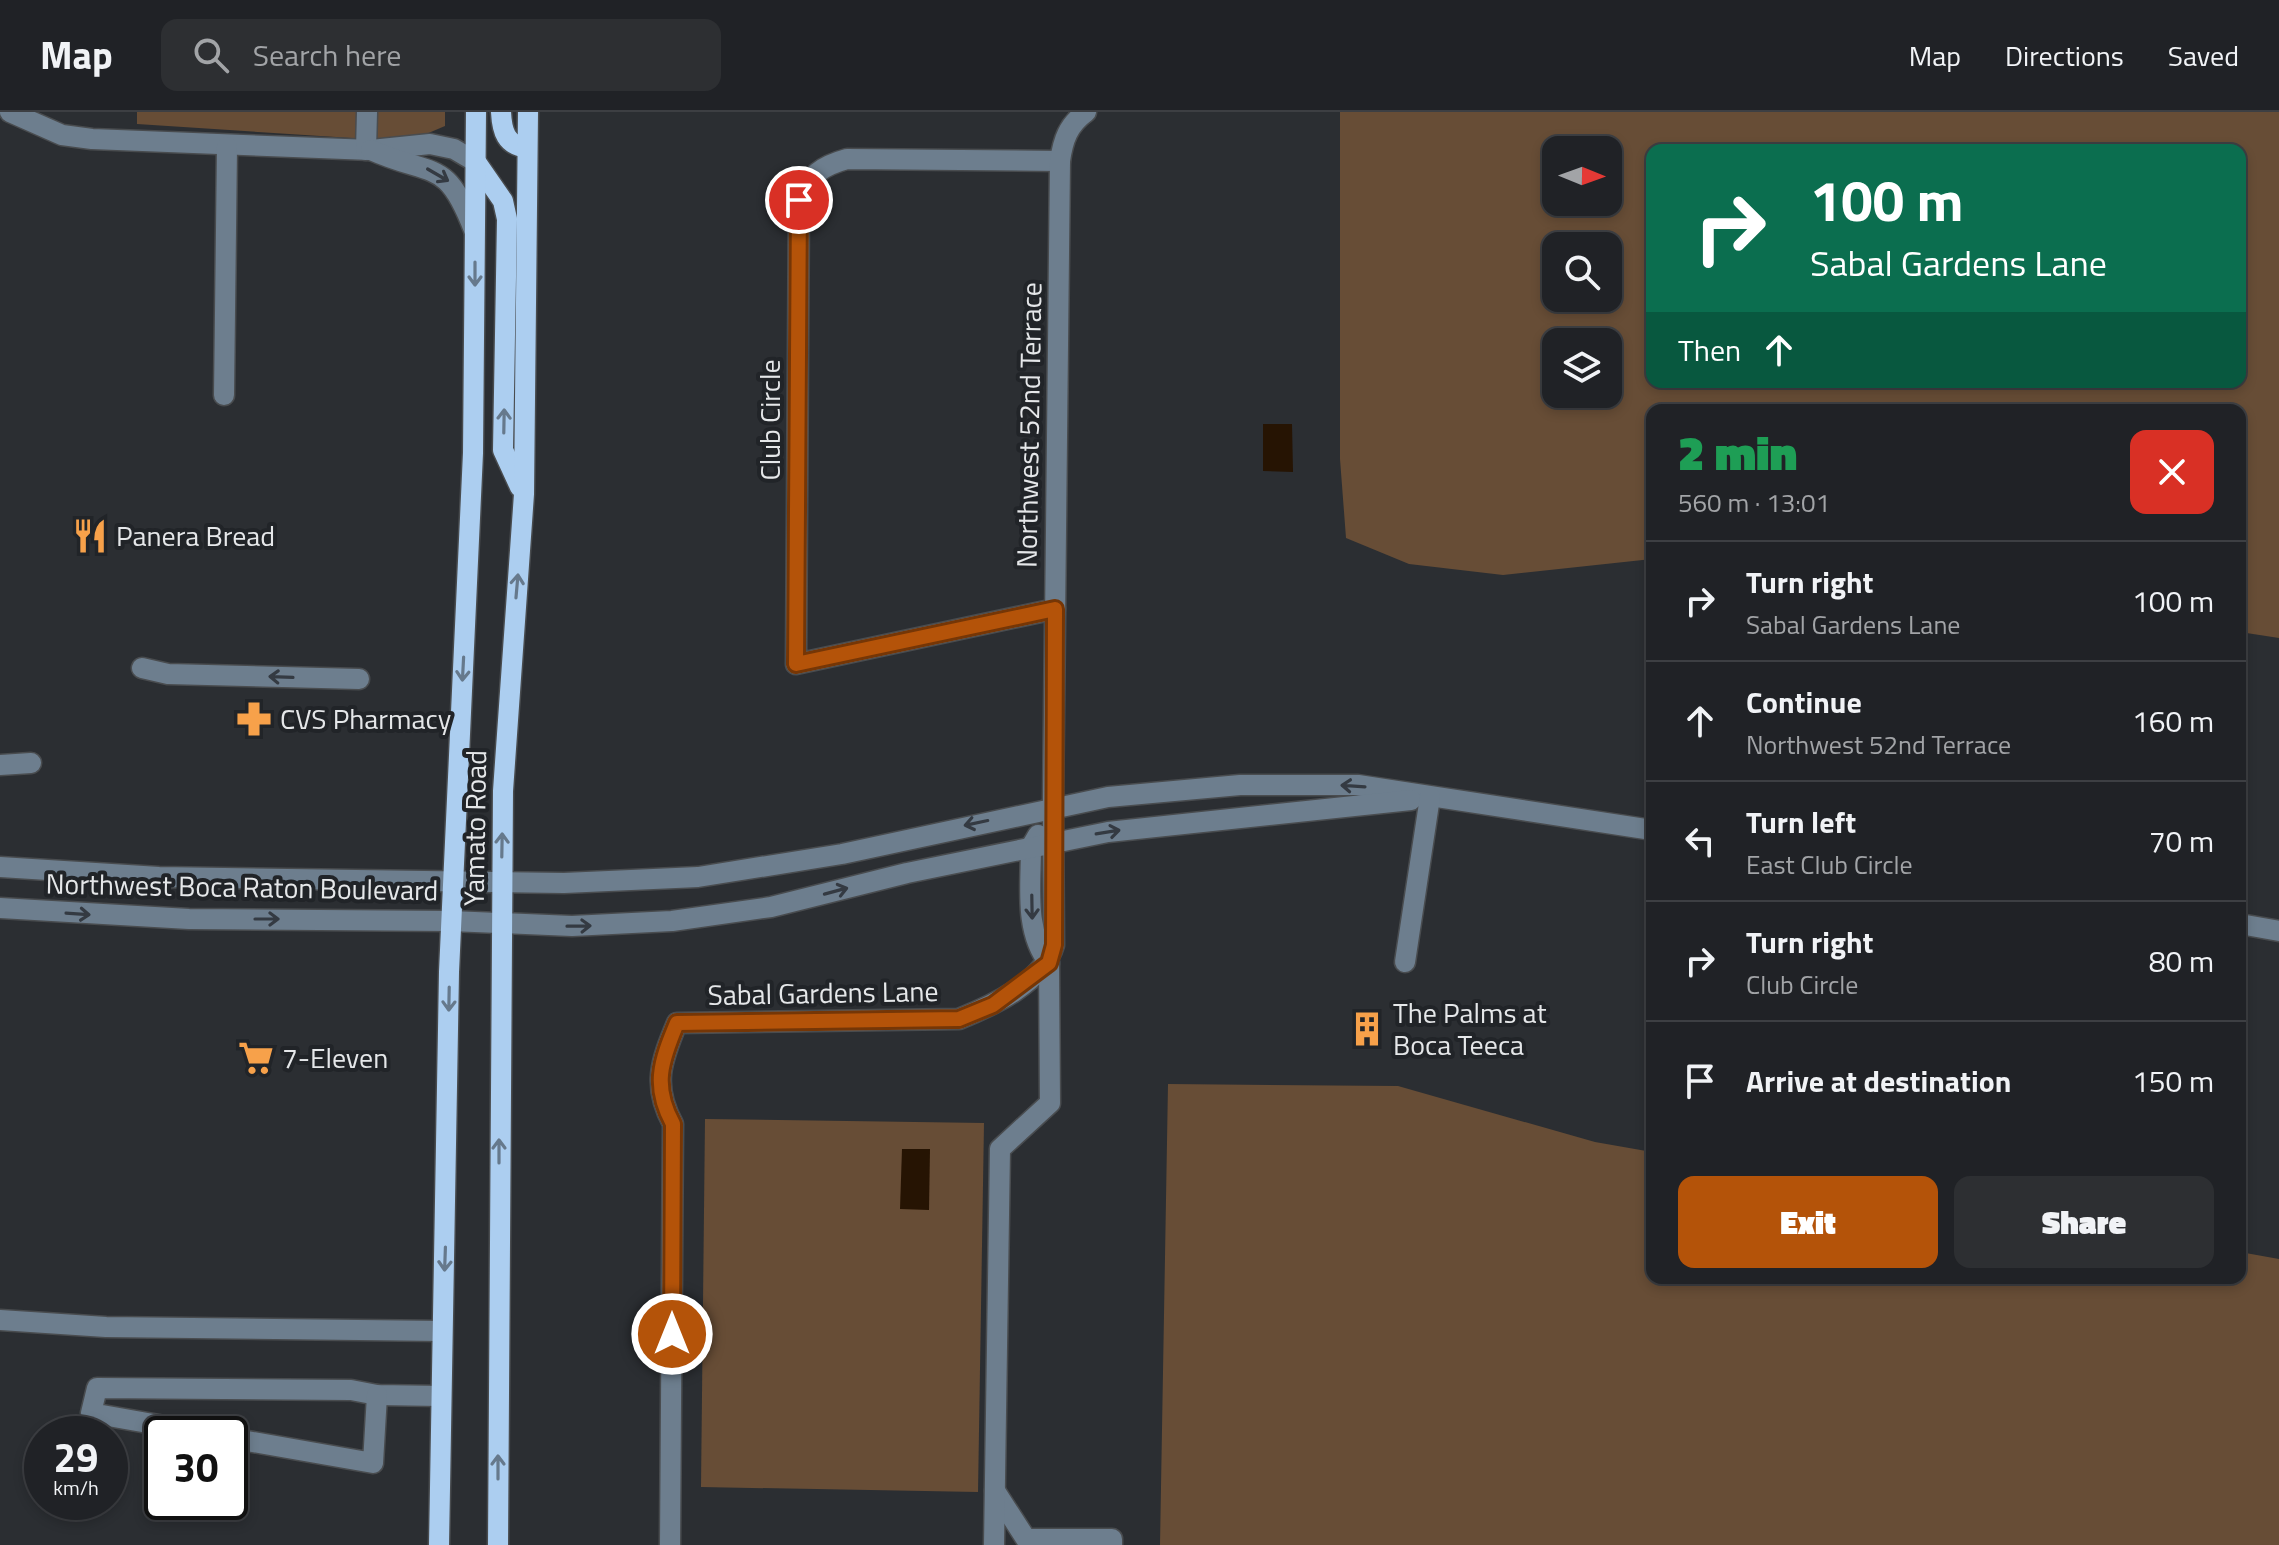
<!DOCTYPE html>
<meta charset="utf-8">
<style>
:root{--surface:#202226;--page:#2d2f32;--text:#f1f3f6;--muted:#a2a4a7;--line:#3d3f43;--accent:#b45309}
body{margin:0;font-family:"Titillium Web",sans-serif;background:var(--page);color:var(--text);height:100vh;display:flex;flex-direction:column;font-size:30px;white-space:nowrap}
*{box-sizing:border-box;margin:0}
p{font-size:26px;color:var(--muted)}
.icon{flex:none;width:44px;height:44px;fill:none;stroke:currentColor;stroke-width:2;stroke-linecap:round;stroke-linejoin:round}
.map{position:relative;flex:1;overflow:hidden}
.panel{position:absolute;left:1646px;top:292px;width:600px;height:880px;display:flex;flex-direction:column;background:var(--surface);border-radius:16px;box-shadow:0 4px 12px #0003,0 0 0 2px var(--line)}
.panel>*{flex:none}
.banner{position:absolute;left:1646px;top:32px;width:600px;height:244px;border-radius:16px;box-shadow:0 4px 12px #0003,0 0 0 2px var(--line);background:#0b6e4f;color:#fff;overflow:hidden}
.needle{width:52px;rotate:91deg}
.tools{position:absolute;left:1542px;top:24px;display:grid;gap:16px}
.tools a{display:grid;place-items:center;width:80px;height:80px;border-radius:16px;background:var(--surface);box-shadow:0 4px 12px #0003,0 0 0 2px var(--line);font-size:40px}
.speed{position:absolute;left:24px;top:1304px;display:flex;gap:16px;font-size:40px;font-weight:700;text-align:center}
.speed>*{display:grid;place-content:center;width:104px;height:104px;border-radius:50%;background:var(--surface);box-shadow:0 4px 12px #0003,0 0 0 2px var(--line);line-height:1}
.speed small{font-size:20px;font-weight:400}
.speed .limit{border:4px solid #111;border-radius:12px;background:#fff;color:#111}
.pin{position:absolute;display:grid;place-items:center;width:68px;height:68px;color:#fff;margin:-34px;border:4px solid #fff;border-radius:50%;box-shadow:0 2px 8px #0007}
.me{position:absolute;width:88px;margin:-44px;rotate:0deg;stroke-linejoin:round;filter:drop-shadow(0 0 6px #0008)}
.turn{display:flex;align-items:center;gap:28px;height:168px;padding:0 32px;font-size:36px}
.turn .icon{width:104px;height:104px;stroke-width:2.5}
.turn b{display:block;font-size:56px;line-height:68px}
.then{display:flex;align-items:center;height:76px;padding:0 32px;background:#0003;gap:16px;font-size:30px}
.round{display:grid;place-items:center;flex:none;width:84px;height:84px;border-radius:16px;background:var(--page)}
.headline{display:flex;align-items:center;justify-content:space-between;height:136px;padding:0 32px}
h1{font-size:48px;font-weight:800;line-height:60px;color:#1e9e55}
.primary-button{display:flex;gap:16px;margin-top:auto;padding:16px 32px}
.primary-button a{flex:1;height:92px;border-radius:16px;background:var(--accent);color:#fff;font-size:32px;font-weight:800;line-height:92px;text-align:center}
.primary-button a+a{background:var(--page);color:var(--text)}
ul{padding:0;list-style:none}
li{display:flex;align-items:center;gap:24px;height:120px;padding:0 32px;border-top:2px solid var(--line)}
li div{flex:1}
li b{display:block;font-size:30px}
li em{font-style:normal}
header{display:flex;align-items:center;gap:48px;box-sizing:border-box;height:112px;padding:0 40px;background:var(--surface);border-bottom:2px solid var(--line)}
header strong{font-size:38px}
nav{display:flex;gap:44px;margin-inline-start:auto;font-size:28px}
.search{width:560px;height:72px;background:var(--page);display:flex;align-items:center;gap:20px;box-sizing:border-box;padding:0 28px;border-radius:16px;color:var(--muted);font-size:30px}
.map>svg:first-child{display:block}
.green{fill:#674d36;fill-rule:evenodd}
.water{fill:#261403}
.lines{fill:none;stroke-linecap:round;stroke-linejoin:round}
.minor-casing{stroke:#494c4f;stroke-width:23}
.major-casing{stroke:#494c4f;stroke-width:23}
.minor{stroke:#6d7e8e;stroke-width:20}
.major{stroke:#accef0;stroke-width:20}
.oneway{stroke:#343a42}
.oneway2{stroke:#66798c}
.route-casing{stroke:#753606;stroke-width:20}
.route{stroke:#b45309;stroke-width:14}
.labels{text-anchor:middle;stroke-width:8;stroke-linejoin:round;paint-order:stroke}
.street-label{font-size:28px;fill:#e5e7e9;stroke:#212428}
.poi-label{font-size:28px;fill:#e5e7e9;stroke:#212428;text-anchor:start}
</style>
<header>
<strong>Map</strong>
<div class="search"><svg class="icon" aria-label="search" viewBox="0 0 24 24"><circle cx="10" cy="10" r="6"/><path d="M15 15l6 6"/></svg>Search here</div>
<nav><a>Map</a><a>Directions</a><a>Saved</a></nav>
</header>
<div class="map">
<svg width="2279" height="1433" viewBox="0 0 2279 1433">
<rect width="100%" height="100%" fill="#2b2e32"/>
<!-- green -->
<g class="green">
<polygon points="137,0 445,0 445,14 419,25 367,27 137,12"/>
<path d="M1340 0H2279V526L2240 520V298H1652V447L1503 463 1409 452 1346 426 1340 347ZM1608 38V90H1556V38ZM2240 38V270H1652V38ZM1608 134V186H1556V134ZM1608 230V282H1556V230Z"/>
<polygon points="1168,972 1398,974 1595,1030 1652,1040 1652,1166 2240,1166 2240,1140 2279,1147 2279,1433 1160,1433"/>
<polygon points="705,1007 984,1011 978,1380 701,1375"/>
</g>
<!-- water -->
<g class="water">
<polygon points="1263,312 1292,312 1293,360 1263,359"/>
<polygon points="902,1037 930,1037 929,1098 900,1097"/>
</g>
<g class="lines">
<!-- minor casing -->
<g class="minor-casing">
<g id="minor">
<polyline points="10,0 62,23 92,27 371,38 430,32 454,37 476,50"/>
<polyline points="366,38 367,0"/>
<path d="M371 38C434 66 446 45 474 118"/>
<polyline points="224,283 227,35"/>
<path d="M1055 497 796 552 799 88C810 63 821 54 847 47L1060 49"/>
<polyline points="142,556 168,562 359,567"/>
<polyline points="0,653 31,651"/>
<path d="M1038 723 1031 735C1031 774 1024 819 1049 851"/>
<polyline points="0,755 159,765 564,771 698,765 842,742 1108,685 1240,673 1358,673 1652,718"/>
<polyline points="0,796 189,807 451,809 572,814 672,809 771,795 907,761 1108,720 1411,688"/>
<polyline points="2240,812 2279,819"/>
<polyline points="1405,850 1430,685"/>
<polyline points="0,1208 106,1215 442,1219"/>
<polyline points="210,1322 91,1301 97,1276 351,1278 377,1283 441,1284"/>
<polyline points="230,1326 373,1351 377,1283"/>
<polyline points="995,1379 1026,1427 1112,1427 1112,1433"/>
<path d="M670 1433 673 1012C652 974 661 949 677 911L959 907C994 893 1043 870 1054 833L1053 695 1060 49C1063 28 1068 13 1086 0"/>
<polyline points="994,1433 1000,1037 1050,991 1049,851"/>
</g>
</g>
<!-- major casing -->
<g class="major-casing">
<g id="major">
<path d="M501 0C502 20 506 33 527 36"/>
<polyline points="476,50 503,89 507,107 503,338 520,375"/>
<polyline points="439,1433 449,860 473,341 476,0"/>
<polyline points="498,1433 503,679 524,382 528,0"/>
</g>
</g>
<!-- minor -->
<use href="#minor" class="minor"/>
<!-- major -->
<use href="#major" class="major"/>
</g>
<!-- one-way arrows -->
<defs><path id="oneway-shaft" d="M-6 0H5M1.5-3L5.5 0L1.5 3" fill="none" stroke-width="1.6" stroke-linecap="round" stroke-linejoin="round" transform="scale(2)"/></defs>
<g class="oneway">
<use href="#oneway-shaft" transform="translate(438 63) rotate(30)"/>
<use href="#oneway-shaft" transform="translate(281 565) rotate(-178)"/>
<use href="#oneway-shaft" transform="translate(1353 674) rotate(-176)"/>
<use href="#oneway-shaft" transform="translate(976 711) rotate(168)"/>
<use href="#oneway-shaft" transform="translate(1108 720) rotate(-9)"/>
<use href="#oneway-shaft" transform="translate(836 779) rotate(-15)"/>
<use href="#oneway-shaft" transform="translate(1032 795) rotate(89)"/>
<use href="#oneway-shaft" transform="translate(78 802) rotate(4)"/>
<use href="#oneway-shaft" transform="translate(267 807)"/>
<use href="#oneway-shaft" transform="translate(579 814) rotate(-1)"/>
</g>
<g class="oneway2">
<use href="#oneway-shaft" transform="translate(475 162) rotate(90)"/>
<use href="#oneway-shaft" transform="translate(504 309) rotate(-89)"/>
<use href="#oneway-shaft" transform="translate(517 474) rotate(-85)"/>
<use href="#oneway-shaft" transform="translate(463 557) rotate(93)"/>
<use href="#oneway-shaft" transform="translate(502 733) rotate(-89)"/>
<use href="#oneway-shaft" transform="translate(449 887) rotate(91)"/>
<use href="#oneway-shaft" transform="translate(499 1039) rotate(-90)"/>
<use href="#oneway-shaft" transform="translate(445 1147) rotate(92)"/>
<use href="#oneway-shaft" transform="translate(498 1355) rotate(-90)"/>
</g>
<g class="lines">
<!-- route casing -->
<g class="route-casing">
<path id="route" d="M672 1222 673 1012C652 974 661 949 677 911L959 907 993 893 1049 851 1054 833 1055 497 796 552 799 88"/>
</g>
<!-- route -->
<use href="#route" class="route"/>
</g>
<!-- icons -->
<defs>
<g id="restaurant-bare" transform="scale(2.76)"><path d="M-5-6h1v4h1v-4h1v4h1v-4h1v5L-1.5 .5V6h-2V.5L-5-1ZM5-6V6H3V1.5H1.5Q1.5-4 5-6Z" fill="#f7a14a" stroke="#212428" stroke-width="2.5" paint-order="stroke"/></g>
<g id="pharmacy-bare" transform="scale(2.76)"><path d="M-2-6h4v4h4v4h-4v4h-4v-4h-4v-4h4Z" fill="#f7a14a" stroke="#212428" stroke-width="2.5" paint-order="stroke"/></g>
<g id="building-bare" transform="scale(2.76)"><path d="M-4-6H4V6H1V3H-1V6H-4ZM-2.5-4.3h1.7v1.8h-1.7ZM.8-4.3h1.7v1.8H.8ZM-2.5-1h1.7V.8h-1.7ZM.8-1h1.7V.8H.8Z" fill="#f7a14a" stroke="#212428" stroke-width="2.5" paint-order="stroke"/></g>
<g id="supermarket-bare" transform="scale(2.76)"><path d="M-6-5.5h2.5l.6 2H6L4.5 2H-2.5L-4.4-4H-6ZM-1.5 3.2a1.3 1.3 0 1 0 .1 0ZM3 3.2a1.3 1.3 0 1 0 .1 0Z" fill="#f7a14a" stroke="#212428" stroke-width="2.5" paint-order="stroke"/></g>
</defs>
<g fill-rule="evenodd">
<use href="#restaurant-bare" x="90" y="424"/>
<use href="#pharmacy-bare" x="254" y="607"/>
<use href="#building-bare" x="1367" y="917"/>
<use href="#supermarket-bare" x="256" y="946"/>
</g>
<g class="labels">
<!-- street labels -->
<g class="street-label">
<text transform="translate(770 308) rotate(-90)" y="10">Club Circle</text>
<text transform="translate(1029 313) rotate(-89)" y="10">Northwest 52nd Terrace</text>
<text transform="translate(475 716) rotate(-89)" y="10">Yamato Road</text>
<text transform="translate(242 775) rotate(1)" y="10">Northwest Boca Raton Boulevard</text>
<text transform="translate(823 881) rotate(-1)" y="10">Sabal Gardens Lane</text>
</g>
<!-- poi labels -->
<g class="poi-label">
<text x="116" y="434">Panera Bread</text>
<text x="280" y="617">CVS Pharmacy</text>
<text x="1393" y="911">The Palms at<tspan x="1393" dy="32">Boca Teeca</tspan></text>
<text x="282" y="956">7-Eleven</text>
</g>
</g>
</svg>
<div class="tools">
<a><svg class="needle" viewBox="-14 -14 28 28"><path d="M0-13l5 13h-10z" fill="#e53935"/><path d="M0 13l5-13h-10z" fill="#a2a4a7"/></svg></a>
<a><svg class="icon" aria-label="search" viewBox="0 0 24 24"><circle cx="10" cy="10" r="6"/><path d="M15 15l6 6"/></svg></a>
<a><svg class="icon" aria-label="layers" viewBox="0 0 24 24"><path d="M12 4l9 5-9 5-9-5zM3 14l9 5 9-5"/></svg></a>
</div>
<div class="speed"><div>29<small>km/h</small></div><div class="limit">30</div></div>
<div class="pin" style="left:799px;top:88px;background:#d93025"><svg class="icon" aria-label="arrive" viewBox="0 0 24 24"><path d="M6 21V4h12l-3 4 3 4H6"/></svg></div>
<svg class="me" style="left:672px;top:1222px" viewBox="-20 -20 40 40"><circle r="17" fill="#b45309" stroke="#fff" stroke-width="3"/><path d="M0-11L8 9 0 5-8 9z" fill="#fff"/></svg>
<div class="banner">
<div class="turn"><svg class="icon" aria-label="right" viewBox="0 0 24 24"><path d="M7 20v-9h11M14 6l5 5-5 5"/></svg><div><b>100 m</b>Sabal Gardens Lane</div></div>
<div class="then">Then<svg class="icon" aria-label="ahead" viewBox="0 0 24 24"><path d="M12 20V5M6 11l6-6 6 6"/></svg></div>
</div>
<section class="panel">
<div class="headline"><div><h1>2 min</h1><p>560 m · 13:01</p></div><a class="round" style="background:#d93025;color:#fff"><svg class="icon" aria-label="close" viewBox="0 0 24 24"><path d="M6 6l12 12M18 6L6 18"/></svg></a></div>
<ul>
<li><svg class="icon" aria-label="right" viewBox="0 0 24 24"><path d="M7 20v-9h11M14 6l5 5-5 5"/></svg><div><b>Turn right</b><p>Sabal Gardens Lane</p></div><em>100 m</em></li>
<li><svg class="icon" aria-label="ahead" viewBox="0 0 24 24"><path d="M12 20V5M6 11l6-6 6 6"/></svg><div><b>Continue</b><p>Northwest 52nd Terrace</p></div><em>160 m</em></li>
<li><svg class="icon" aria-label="left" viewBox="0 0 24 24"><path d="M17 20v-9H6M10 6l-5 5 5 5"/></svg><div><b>Turn left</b><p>East Club Circle</p></div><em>70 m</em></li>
<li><svg class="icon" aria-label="right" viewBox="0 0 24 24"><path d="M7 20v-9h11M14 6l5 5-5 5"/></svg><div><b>Turn right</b><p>Club Circle</p></div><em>80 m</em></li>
<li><svg class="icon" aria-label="arrive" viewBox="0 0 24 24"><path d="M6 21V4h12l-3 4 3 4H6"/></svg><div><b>Arrive at destination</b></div><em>150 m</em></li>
</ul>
<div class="primary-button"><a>Exit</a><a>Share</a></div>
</section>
</div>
